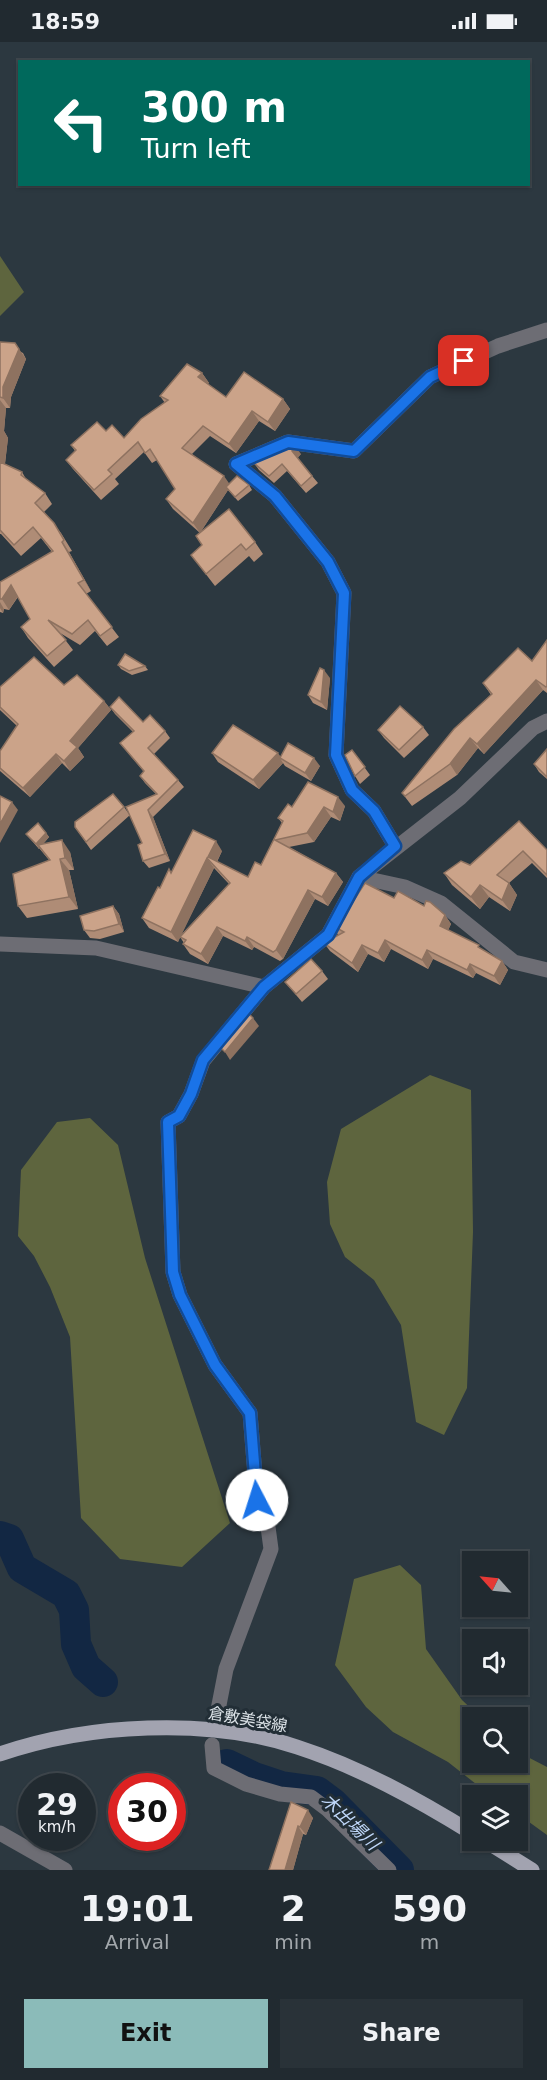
<!DOCTYPE html>
<meta charset="utf-8">
<style>
:root{--surface:#212a30;--page:#293238;--text:#f1f3f6;--muted:#a2a7ab;--line:#3e464c;--accent:#8bbbb9}
body{margin:0;font-family:"DejaVu Sans","Noto Sans JP",sans-serif;background:var(--page);color:var(--text);height:100vh;display:flex;flex-direction:column;font-size:22px;white-space:nowrap}
*{box-sizing:border-box;margin:0}
p{font-size:20px;color:var(--muted)}
.icon{flex:none;width:33px;height:33px;fill:none;stroke:currentColor;stroke-width:2;stroke-linecap:round;stroke-linejoin:round}
.map{position:relative;height:1828px;overflow:hidden}
.panel{display:flex;flex-direction:column;background:var(--surface);flex:1}
.panel>*{flex:none}
.banner{position:absolute;left:18px;top:18px;width:512px;height:126px;border-radius:0px;box-shadow:0 2px 4px #0004,0 0 0 2px var(--line);background:#00695c;color:#fff;overflow:hidden}
.needle{width:39px;rotate:297deg}
.fabs{position:absolute;left:462px;top:1509px;display:grid;gap:12px}
.fabs a{display:grid;place-items:center;width:66px;height:66px;border-radius:0px;background:var(--surface);box-shadow:0 2px 4px #0004,0 0 0 2px var(--line);font-size:30px}
.speed{position:absolute;left:18px;top:1731px;display:flex;gap:12px;font-size:30px;font-weight:700;text-align:center}
.speed>*{display:grid;place-content:center;width:78px;height:78px;border-radius:50%;background:var(--surface);box-shadow:0 2px 4px #0004,0 0 0 2px var(--line);line-height:1}
.speed small{font-size:15px;font-weight:400}
.speed .limit{border:9px solid #d22;background:#fff;color:#111}
.pin{position:absolute;display:grid;place-items:center;width:51px;height:51px;color:#fff;margin:-26px;border-radius:12px;box-shadow:0 3px 9px #0006}
.me{position:absolute;width:66px;margin:-33px;rotate:355deg;stroke-linejoin:round;filter:drop-shadow(0 0 4px #0008)}
.turn{display:flex;align-items:center;gap:21px;height:126px;padding:0 24px;font-size:27px}
.turn .icon{width:78px;height:78px;stroke-width:2.5}
.turn b{display:block;font-size:42px;line-height:51px}
.eta{display:flex;justify-content:space-evenly;align-items:center;height:102px;text-align:center}
.eta b{font-size:36px;font-weight:800;line-height:42px}
.primary-button{display:flex;gap:12px;margin-top:auto;padding:12px 24px}
.primary-button a{flex:1;height:69px;border-radius:0px;background:var(--accent);color:#111;font-size:24px;font-weight:800;line-height:69px;text-align:center}
.primary-button a+a{background:var(--page);color:var(--text)}
.status{display:flex;justify-content:space-between;align-items:center;height:42px;padding:0 30px;background:var(--surface);direction:ltr}
.status svg{height:16px;fill:currentColor}
.map>svg:first-child{display:block}
.forest{fill:#5e653e}
.lines{fill:none;stroke-linecap:round;stroke-linejoin:round}
.river{stroke:#122743;stroke-width:30}
.minor{stroke:#6d6d74;stroke-width:15}
.major{stroke:#a2a3b0;stroke-width:15}
.wall{fill:#af8c76;fill-rule:evenodd}
.shaded-wall{fill:#8e7260}
.building{fill:#cba389;stroke:#8e7260;stroke-width:1.5}
.route-casing{stroke:#114b97;stroke-width:15}
.route{stroke:#1a73e8;stroke-width:10}
.labels{text-anchor:middle;stroke-width:6;stroke-linejoin:round;paint-order:stroke}
.street-label{font-size:16px;fill:#dae1e6;stroke:#222e36}
.water-label{font-size:18px;font-style:italic;fill:#c0d8fa;stroke:#222e36}
</style>
<div class="status"><b>18:59</b><svg viewBox="0 0 49 12"><path d="M0 12V9h3v3zM5 12V6h3v6zM10 12V3h3v9zM15 12V0h3v12zM26 1h20v11H26zM47 4h2v5h-2z"/></svg></div>
<div class="map">
<svg width="547" height="1828" viewBox="0 0 547 1828">
<rect width="100%" height="100%" fill="#2c3840"/>
<!-- forest -->
<g class="forest">
<polygon points="0,214 24,250 0,274"/>
<polygon points="430,1033 471,1048 473,1190 467,1346 444,1393 416,1380 401,1283 374,1238 345,1215 330,1182 327,1140 341,1087"/>
<polygon points="90,1076 118,1103 145,1216 230,1481 182,1525 120,1517 81,1476 70,1295 50,1245 34,1214 18,1194 21,1128 57,1080"/>
<polygon points="400,1523 421,1543 426,1607 462,1658 480,1675 472,1676 472,1720 518,1720 518,1710 547,1725 547,1793 518,1772 518,1754 490,1753 448,1720 393,1690 366,1665 335,1623 354,1537"/>
</g>
<g class="lines">
<!-- river -->
<g class="river">
<polyline points="0,1494 9,1497 22,1526 66,1552 74,1568 76,1602 86,1625 103,1640"/>
<polyline points="227,1722 254,1735 281,1744 317,1749 333,1761 399,1828"/>
</g>
<!-- minor -->
<g class="minor">
<polyline points="395,804 374,769 352,748 336,713 344,551 328,520 275,454 236,422 288,400 354,409 430,335 498,304 547,288"/>
<polyline points="359,835 405,845 441,861 514,920 547,928"/>
<polyline points="0,902 96,906 264,945"/>
<polyline points="218,1668 226,1627 271,1507 268,1485 257,1458 250,1371 215,1323 180,1253 173,1230 168,1080 179,1074 191,1052 203,1019 264,945 328,893 359,835 460,756 533,686 547,679"/>
<polyline points="212,1703 214,1726 246,1742 280,1752 311,1755 327,1767 389,1828"/>
<polyline points="0,1791 65,1828"/>
</g>
<!-- major -->
<g class="major">
<path d="M0 1712C87 1682 208 1675 297 1705 359 1725 417 1757 472 1791"/>
<polyline points="484,1798 532,1828"/>
</g>
</g>
<!-- wall -->
<g class="wall">
<polygon points="0,300 23,311 26,317 11,355 10,366 6,366 4,389 8,396 5,422 22,430 26,437 45,451 52,462 44,470 61,491 72,509 69,510 91,549 86,552 119,595 107,604 95,589 80,603 60,591 73,608 54,625 28,596 21,585 30,577 18,555 9,568 4,567 3,571 0,570 0,540 52,510 41,496 21,514 1,492 0,492"/>
<polygon points="202,331 209,341 207,342 226,355 283,357 290,367 275,389 259,379 236,411 210,394 192,412 229,442 249,443 252,448 238,459 228,448 200,491 173,467 166,457 175,447 157,418 152,421 144,410 115,437 119,442 101,458 73,427 66,418 75,409 71,403 106,389 124,396 165,361 160,354"/>
<polygon points="301,412 297,416 318,441 306,451 287,429 274,441 259,428 254,421"/>
<polygon points="255,500 263,512 254,520 249,514 215,544 191,513"/>
<polygon points="547,598 547,651 543,648 484,712 478,706 457,733 412,764 402,751 491,653 483,641 532,619"/>
<polygon points="118,623 145,624 148,628 132,633 121,627"/>
<polygon points="330,636 327,668 313,661 308,653"/>
<polygon points="64,643 104,659 111,668 78,706 84,715 70,729 62,721 30,755 0,729 0,709 17,684 0,668 0,645"/>
<polygon points="110,665 165,689 170,696 154,712 178,738 184,745 153,775 170,819 149,826 143,819 142,801 130,773 91,808 75,785 124,765 129,772 156,752 145,741 140,734 144,730 120,701 133,690 115,672"/>
<polygon points="423,685 429,693 404,716 384,696 378,688"/>
<polygon points="547,707 547,737 539,730 534,722"/>
<polygon points="352,708 370,733 360,742 355,734"/>
<polygon points="212,711 280,715 320,724 311,739 285,724 283,721 259,747 218,720"/>
<path d="M345 764 340 779 331 775 314 800 289 805 336 831 343 840 328 864 315 857 283 917 280 919 254 905 252 908 223 894 208 922 190 912 183 902 184 901 180 895 178 900 149 886 142 876 160 846 169 827 171 830 222 809 217 820 248 835 261 823 282 781 278 776 292 765ZM214 826 229 842 181 893Z"/>
<polygon points="519,779 547,808 547,836 532,821 509,841 517,853 510,869 489,855 480,867 452,843 444,831 470,823"/>
<polygon points="46,791 49,795 43,802 70,810 74,828 69,828 78,867 27,876 18,864 49,818 39,806 39,807 26,792"/>
<polygon points="394,856 424,864 445,873 451,882 448,888 502,919 508,928 500,943 476,931 473,936 433,917 428,927 391,907 384,920 368,912 358,930 330,909 324,901 338,893 333,884 343,875"/>
<polygon points="113,864 119,872 124,890 100,897 90,896 84,888"/>
<polygon points="322,929 328,937 302,960 285,940"/>
<polygon points="291,1760 313,1776 306,1793 303,1792 293,1828"/>
</g>
<!-- shaded-wall -->
<g class="shaded-wall">
<polygon points="15,301 26,317 11,355 10,366 3,356 3,345"/>
<polygon points="202,331 209,341 205,345 198,335"/>
<polygon points="283,357 290,367 275,389 268,380"/>
<polygon points="0,358 6,366 4,389 8,396 4,429 0,423"/>
<polygon points="252,369 259,379 236,411 229,402"/>
<polygon points="295,404 301,412 297,417 292,409"/>
<polygon points="224,434 231,444 226,445 228,448 200,491 193,481"/>
<polygon points="62,500 69,510 91,549 84,538"/>
<polygon points="11,543 18,554 9,568 2,557"/>
<polygon points="0,560 4,567 3,571 0,566"/>
<polygon points="324,628 330,636 327,668 321,660"/>
<polygon points="536,638 543,648 484,712 477,702"/>
<polygon points="104,659 111,668 78,706 84,715 70,729 64,719 70,699"/>
<polygon points="470,696 478,706 457,733 450,722"/>
<polygon points="278,711 283,718 280,716 283,721 259,747 253,738"/>
<polygon points="56,712 62,721 30,755 23,746"/>
<polygon points="314,716 320,724 311,739 305,731"/>
<polygon points="338,755 345,764 340,779 333,770"/>
<polygon points="12,760 18,768 0,801 0,782"/>
<polygon points="324,765 331,775 314,800 307,791"/>
<polygon points="148,768 153,775 170,819 165,812"/>
<polygon points="46,791 49,795 39,807 36,802"/>
<polygon points="62,798 70,810 74,828 65,816"/>
<polygon points="216,799 222,809 214,825 208,815"/>
<polygon points="207,816 214,826 178,900 171,890"/>
<polygon points="60,817 69,828 78,867 69,855"/>
<polygon points="336,831 343,840 328,864 322,855"/>
<polygon points="509,841 517,853 510,869 502,858"/>
<polygon points="480,843 489,855 480,867 471,855"/>
<polygon points="308,848 315,857 283,917 276,908"/>
<polygon points="113,864 119,872 124,890 119,882"/>
<polygon points="445,873 451,882 446,893 440,884"/>
<polygon points="217,885 223,894 208,922 201,912"/>
<polygon points="247,895 254,905 252,908 245,899"/>
<polygon points="385,898 391,907 384,920 378,911"/>
<polygon points="362,903 368,912 358,930 352,921"/>
<polygon points="427,908 433,917 428,927 422,918"/>
<polygon points="502,919 508,928 500,943 494,934"/>
<polygon points="470,922 476,931 473,936 467,928"/>
<polygon points="253,976 259,984 230,1018 225,1010"/>
<polygon points="308,1768 313,1776 306,1793 300,1785"/>
<polygon points="298,1784 303,1792 293,1828 285,1828"/>
</g>
<!-- building -->
<g class="building">
<polygon points="0,300 15,301 19,307 3,345 3,356 0,355"/>
<polygon points="187,322 202,331 198,335 226,355 244,330 283,357 268,380 252,369 229,402 203,384 182,406 224,434 193,481 166,457 175,447 150,407 145,411 138,400 108,428 112,432 94,448 66,418 76,408 71,403 97,380 106,389 112,383 124,396 141,377 168,358 160,354"/>
<polygon points="284,403 295,404 292,409 312,434 301,444 282,422 269,434 254,421 265,411"/>
<polygon points="0,420 22,430 21,433 45,451 35,461 54,481 64,498 62,500 84,538 78,541 112,585 100,594 88,578 72,592 48,578 66,598 47,614 21,585 30,577 11,543 2,557 0,557 0,540 53,509 33,485 14,503 0,488"/>
<polygon points="237,434 249,443 235,455 226,445"/>
<polygon points="229,467 255,500 246,508 241,502 206,532 191,513 202,503 196,494"/>
<polygon points="547,598 547,644 546,645 536,638 477,702 470,696 450,722 405,754 402,751 454,687 492,652 483,641 518,606 532,619"/>
<polygon points="125,612 145,624 129,629 118,623"/>
<polygon points="34,615 64,643 77,633 104,659 70,699 77,705 64,719 56,712 23,746 0,726 0,709 18,682 0,665 0,645"/>
<polygon points="320,626 324,628 321,660 308,653"/>
<polygon points="119,655 143,680 150,673 165,689 148,706 178,738 148,768 165,812 143,819 138,803 142,801 126,765 157,752 140,734 144,729 120,701 134,689 110,665"/>
<polygon points="400,664 423,685 399,708 378,688"/>
<polygon points="233,683 278,711 253,738 212,711"/>
<polygon points="288,701 314,716 305,731 280,716"/>
<polygon points="547,707 547,735 534,722"/>
<polygon points="352,708 365,725 355,734 345,713"/>
<polygon points="308,740 338,755 333,770 324,765 307,791 275,798 336,831 322,855 308,848 276,908 273,910 247,895 245,899 217,885 201,912 183,902 186,898 180,895 230,841 207,816 171,890 142,876 158,845 160,846 169,827 171,831 193,788 216,799 208,815 248,835 255,820 261,823 283,779 278,776 288,762 292,765"/>
<polygon points="113,752 124,765 86,800 75,785 75,780"/>
<polygon points="0,754 12,760 0,782"/>
<polygon points="519,779 547,808 547,833 523,809 497,833 509,841 502,858 480,843 471,855 444,831 461,819 470,823"/>
<polygon points="38,781 46,791 36,802 26,792"/>
<polygon points="62,798 65,816 60,817 69,855 18,864 13,832 50,818 38,803"/>
<polygon points="365,841 394,856 398,849 424,864 426,859 430,860 445,873 440,884 479,903 478,905 502,919 494,934 470,922 467,928 427,908 422,918 385,898 378,911 362,903 352,921 324,901 344,890 333,884 339,873 343,875"/>
<polygon points="113,864 119,882 94,889 84,888 80,874"/>
<polygon points="311,917 322,929 296,952 285,940"/>
<polygon points="248,971 253,976 225,1010 217,1002"/>
<polygon points="291,1760 308,1768 300,1785 298,1784 285,1828 269,1828"/>
</g>
<g class="lines">
<!-- route casing -->
<g class="route-casing">
<polyline id="route" points="257,1458 250,1371 215,1323 180,1253 173,1230 168,1080 179,1074 191,1052 203,1018 264,945 328,893 359,835 395,804 374,769 352,748 336,713 344,551 328,520 275,454 236,422 288,400 354,409 430,335 464,319"/>
</g>
<!-- route -->
<use href="#route" class="route"/>
</g>
<g class="labels">
<!-- street labels -->
<g class="street-label">
<text transform="translate(248 1677) rotate(10)" y="6">倉敷美袋線</text>
</g>
<!-- water labels -->
<g class="water-label">
<text transform="translate(350 1780) rotate(44)" y="6">木出場川</text>
</g>
</g>
</svg>
<div class="fabs">
<a><svg class="needle" viewBox="-14 -14 28 28"><path d="M0-13l5 13h-10z" fill="#e53935"/><path d="M0 13l5-13h-10z" fill="#a2a7ab"/></svg></a>
<a><svg class="icon" aria-label="sound" viewBox="0 0 24 24"><path d="M4 9h4l5-4v14l-5-4H4zM17 9q2 3 0 6"/></svg></a>
<a><svg class="icon" aria-label="search" viewBox="0 0 24 24"><circle cx="10" cy="10" r="6"/><path d="M15 15l6 6"/></svg></a>
<a><svg class="icon" aria-label="layers" viewBox="0 0 24 24"><path d="M12 4l9 5-9 5-9-5zM3 14l9 5 9-5"/></svg></a>
</div>
<div class="speed"><div>29<small>km/h</small></div><div class="limit">30</div></div>
<div class="pin" style="left:464px;top:319px;background:#d93025"><svg class="icon" aria-label="arrive" viewBox="0 0 24 24"><path d="M6 21V4h12l-3 4 3 4H6"/></svg></div>
<svg class="me" style="left:257px;top:1458px" viewBox="-20 -20 40 40"><circle r="19" fill="#fff"/><path d="M0-13L10 11 0 6-10 11z" fill="#1a73e8"/></svg>
<div class="banner">
<div class="turn"><svg class="icon" aria-label="left" viewBox="0 0 24 24"><path d="M17 20v-9H6M10 6l-5 5 5 5"/></svg><div><b>300 m</b>Turn left</div></div>
</div>
</div>
<section class="panel">
<div class="eta">
<div><b>19:01</b><p>Arrival</p></div>
<div><b>2</b><p>min</p></div>
<div><b>590</b><p>m</p></div>
</div>
<div class="primary-button"><a>Exit</a><a>Share</a></div>
</section>
